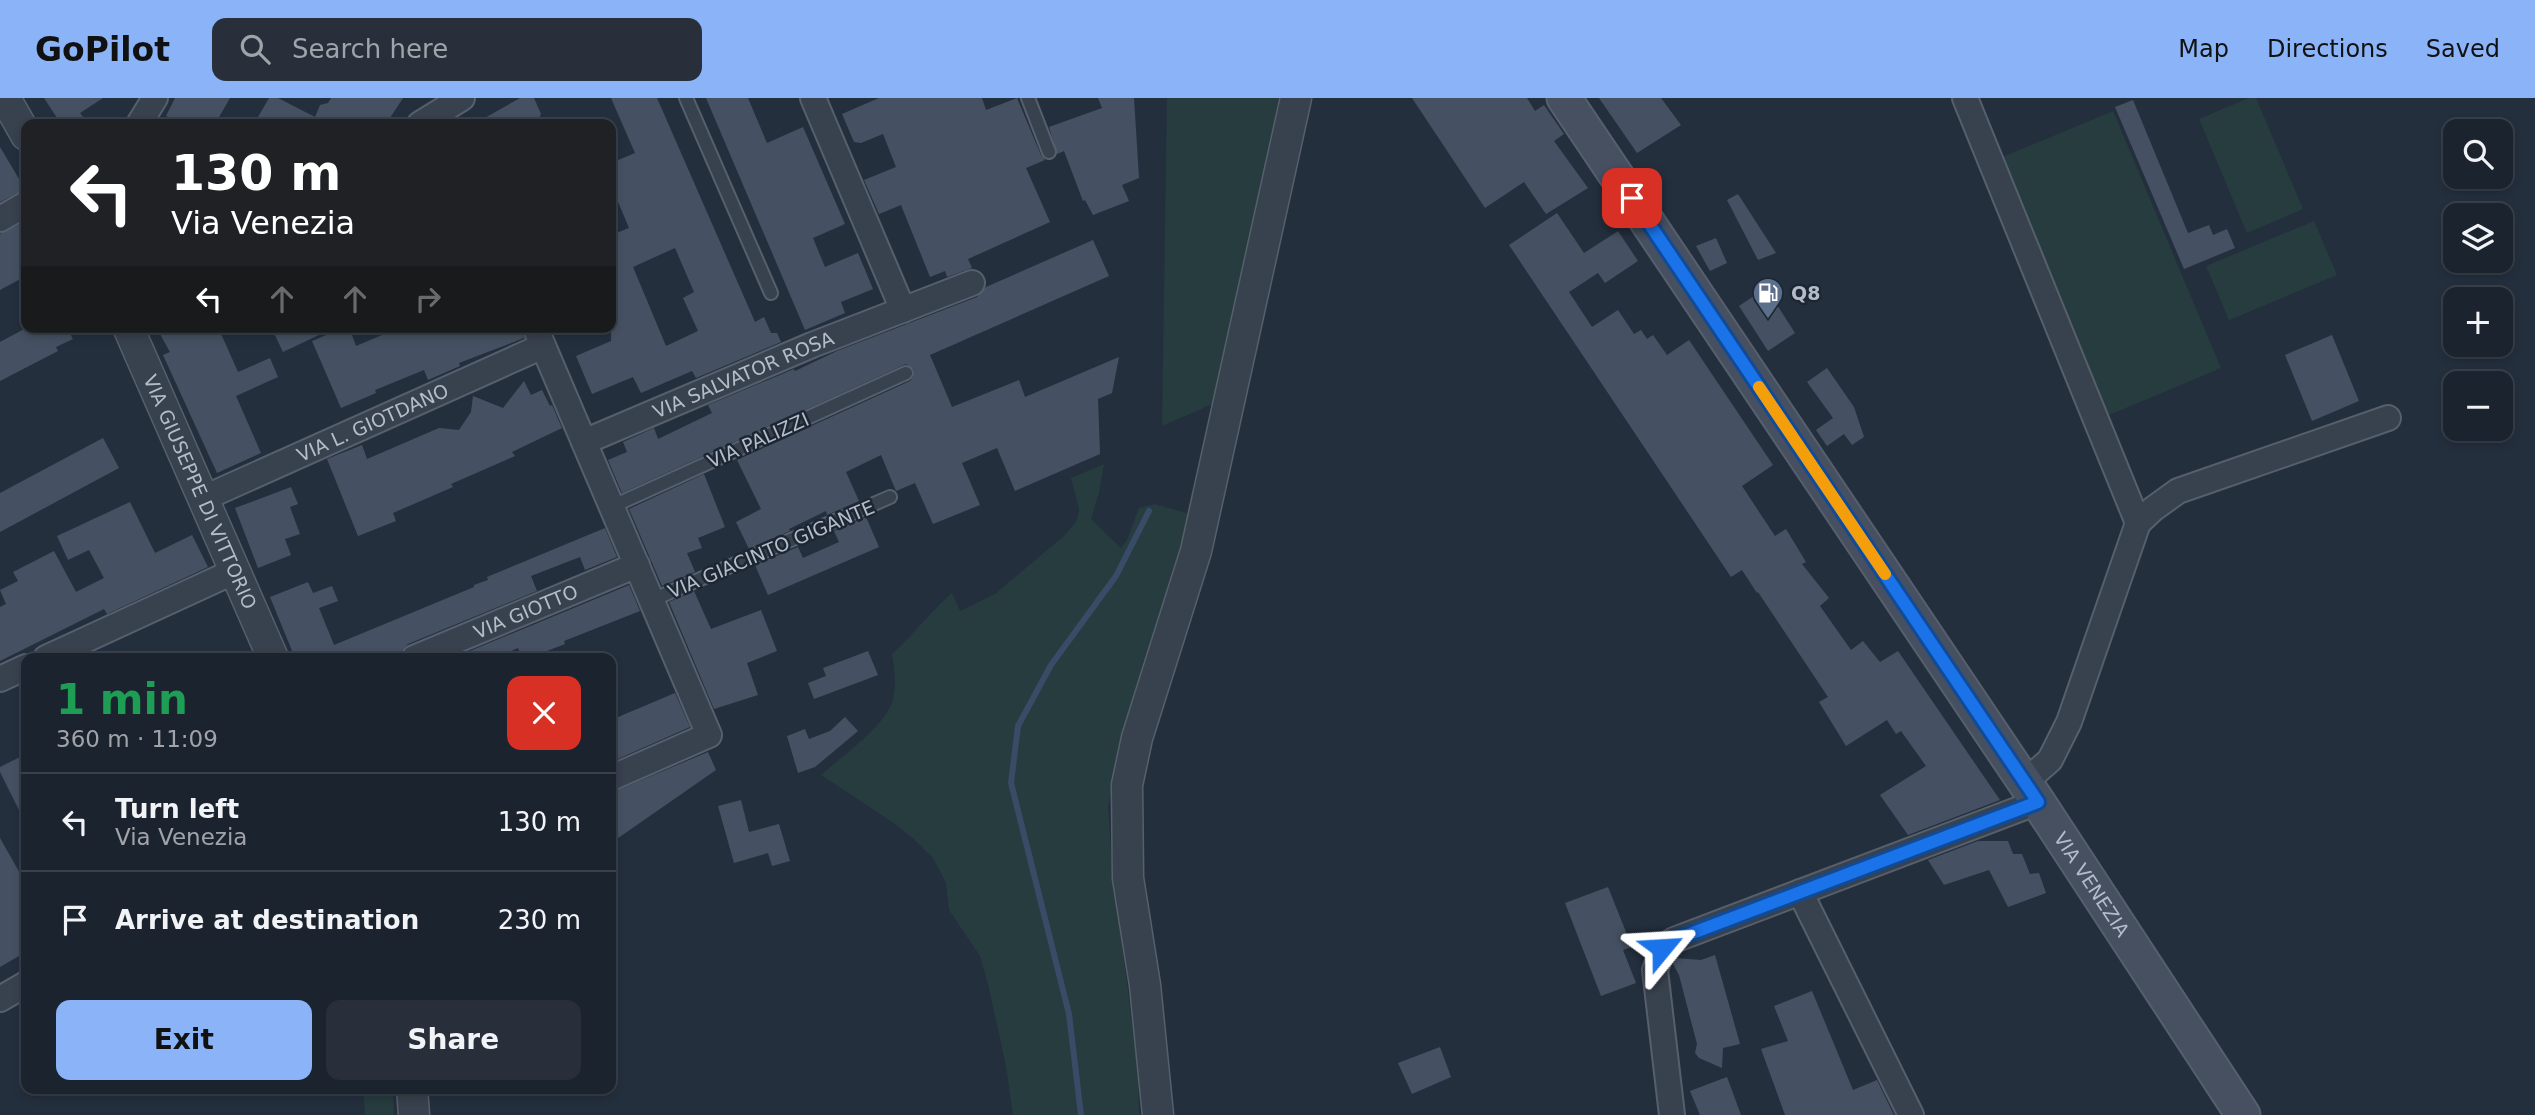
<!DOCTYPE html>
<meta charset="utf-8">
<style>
:root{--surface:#1b232e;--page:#282f3a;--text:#f1f3f6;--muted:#a0a4aa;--line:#39404a;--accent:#8bb3f8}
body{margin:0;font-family:"DejaVu Sans",sans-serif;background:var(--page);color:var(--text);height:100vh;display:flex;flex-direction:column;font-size:26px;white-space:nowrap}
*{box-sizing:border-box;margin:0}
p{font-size:23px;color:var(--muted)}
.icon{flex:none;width:38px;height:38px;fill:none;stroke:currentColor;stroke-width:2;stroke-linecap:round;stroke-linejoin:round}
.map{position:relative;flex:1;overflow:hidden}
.side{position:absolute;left:21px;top:555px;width:595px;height:441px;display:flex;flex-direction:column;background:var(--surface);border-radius:14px;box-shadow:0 4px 10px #0003,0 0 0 2px var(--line)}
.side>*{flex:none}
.banner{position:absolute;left:21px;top:21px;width:595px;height:214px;border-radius:14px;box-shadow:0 4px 10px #0003,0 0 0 2px var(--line);background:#202124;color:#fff;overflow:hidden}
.tools{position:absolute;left:2443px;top:21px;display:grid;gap:14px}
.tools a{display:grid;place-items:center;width:70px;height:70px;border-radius:14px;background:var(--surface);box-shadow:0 4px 10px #0003,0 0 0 2px var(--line);font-size:35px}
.pin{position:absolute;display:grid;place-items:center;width:60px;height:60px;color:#fff;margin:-30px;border-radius:14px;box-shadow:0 4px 10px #0006}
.me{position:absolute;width:77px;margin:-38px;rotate:63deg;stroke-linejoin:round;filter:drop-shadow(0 0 5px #0008)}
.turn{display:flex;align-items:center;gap:24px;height:147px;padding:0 35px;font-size:32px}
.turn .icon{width:91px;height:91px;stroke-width:2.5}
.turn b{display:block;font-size:49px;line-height:60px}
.lanes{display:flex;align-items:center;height:66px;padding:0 35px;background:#0003;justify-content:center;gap:35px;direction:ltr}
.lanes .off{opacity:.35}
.round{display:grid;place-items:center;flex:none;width:74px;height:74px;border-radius:14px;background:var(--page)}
.headline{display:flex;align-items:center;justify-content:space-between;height:119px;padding:0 35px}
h1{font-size:42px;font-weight:600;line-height:52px;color:#1e9e55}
.button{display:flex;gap:14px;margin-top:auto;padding:14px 35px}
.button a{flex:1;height:80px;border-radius:14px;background:var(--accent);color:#111;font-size:28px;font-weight:600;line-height:80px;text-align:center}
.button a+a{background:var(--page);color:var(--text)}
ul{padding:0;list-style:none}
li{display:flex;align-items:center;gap:21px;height:98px;padding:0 35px;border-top:2px solid var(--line)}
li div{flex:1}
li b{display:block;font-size:26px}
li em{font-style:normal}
header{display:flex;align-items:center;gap:42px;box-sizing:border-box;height:98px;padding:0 35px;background:var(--accent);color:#111}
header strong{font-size:33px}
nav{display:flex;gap:38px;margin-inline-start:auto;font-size:24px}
.search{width:490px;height:63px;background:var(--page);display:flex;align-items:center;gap:18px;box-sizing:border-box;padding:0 24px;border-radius:14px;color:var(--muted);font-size:26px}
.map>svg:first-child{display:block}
.green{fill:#263c3f}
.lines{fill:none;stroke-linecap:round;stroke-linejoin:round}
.stream{stroke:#394c67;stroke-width:6}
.building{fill:#455162;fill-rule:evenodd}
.service-casing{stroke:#565f6c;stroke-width:16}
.minor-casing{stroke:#565f6c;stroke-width:28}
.tertiary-casing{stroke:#565f6c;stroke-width:33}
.secondary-casing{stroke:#565f6c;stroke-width:37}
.service{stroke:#38414e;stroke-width:12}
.minor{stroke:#38414e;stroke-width:24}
.tertiary{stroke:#38414e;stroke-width:30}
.secondary{stroke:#465061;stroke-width:33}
.route-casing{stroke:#114b97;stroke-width:18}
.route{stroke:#1a73e8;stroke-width:12}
.slow{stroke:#f59e0b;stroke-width:12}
.labels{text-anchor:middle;stroke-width:5;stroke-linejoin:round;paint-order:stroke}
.poi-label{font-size:19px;font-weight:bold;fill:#b4bcc9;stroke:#1d2633;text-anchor:start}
.street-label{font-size:19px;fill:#b4bcc9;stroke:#1d2633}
</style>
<header>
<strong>GoPilot</strong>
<div class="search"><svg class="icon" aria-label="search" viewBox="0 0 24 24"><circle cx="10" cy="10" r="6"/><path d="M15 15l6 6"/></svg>Search here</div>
<nav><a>Map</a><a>Directions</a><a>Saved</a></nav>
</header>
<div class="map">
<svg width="2535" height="1017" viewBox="0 0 2535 1017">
<rect width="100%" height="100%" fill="#242f3e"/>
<!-- green -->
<g class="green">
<polygon points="1167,0 1279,0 1217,304 1162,328"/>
<polygon points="2249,0 2256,0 2303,111 2247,135 2199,21"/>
<polygon points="2113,13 2221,270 2102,320 1995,62"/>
<polygon points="2314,123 2337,177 2229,222 2206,168"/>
<path d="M1104 366 1099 395 1091 421 1121 450 1127 442 1139 410 1155 406 1190 416 1127 621 1108 709 1113 777 1138 970 1139 1017H1013L1006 968 988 886 980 858 949 812 946 785 933 760 914 741 892 724 821 677C841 659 887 627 893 601 897 586 894 570 892 556 914 536 930 514 952 495L960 513 995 496 1066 436 1077 422 1079 411 1071 380Z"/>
<polygon points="363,991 393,991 394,1017 365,1017"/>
</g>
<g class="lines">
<!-- stream -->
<polyline class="stream" points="1081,1017 1069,916 1011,685 1018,628 1051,567 1116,478 1149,413"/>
</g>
<!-- building -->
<g class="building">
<polygon points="44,0 103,0 80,15 88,26 61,26"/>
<polygon points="175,0 230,0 215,26 165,26 169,19 166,18"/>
<polygon points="269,0 278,0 315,19 320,7 328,5 331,0 403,0 386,26 254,26"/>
<polygon points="520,0 534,0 541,16 536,26 474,26"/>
<path d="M611 0H657L755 224 764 219 771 235H777L781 244 696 280 692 273 641 295 633 279 592 296 576 258 611 243V137L629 130 611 87V65L635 55ZM675 150 694 194 683 200 698 233 666 248 633 169Z"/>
<polygon points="706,0 748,0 767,45 803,29 845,126 813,140 825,169 858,155 873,191 841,204 845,215 805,232"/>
<polygon points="879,0 982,0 986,12 1017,0 1041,57 1045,62 1026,70 1050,124 968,161 972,170 947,179 945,173 930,179 901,107 879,116 864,82 896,69 883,36 861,45 854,44 842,16"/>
<polygon points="1098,0 1134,0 1139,80 1122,87 1129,103 1093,117 1085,102 1083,103 1064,53 1057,56 1049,29 1102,10"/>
<polygon points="1412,0 1527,0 1535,13 1544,7 1564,36 1554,43 1588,90 1546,116 1524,84 1485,110"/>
<polygon points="1599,0 1661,0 1681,27 1637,55"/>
<polygon points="2133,2 2188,135 2209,127 2213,137 2227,131 2235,150 2184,171 2115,9"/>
<polygon points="0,49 25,91 0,104"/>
<polygon points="1738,96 1776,155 1758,162 1727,102"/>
<polygon points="1557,115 1584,155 1618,133 1638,163 1605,185 1598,175 1569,194 1592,229 1618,212 1634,236 1641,232 1647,241 1653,237 1667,257 1689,242 1773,367 1742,388 1775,438 1786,431 1806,464 1802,466 1829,500 1820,508 1851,552 1863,543 1880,564 1898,553 2000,702 1908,737 1880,697 1926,668 1901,633 1896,636 1887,622 1846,648 1819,604 1828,599 1758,494 1757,495 1742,472 1731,479 1509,147"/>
<polygon points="26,123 26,178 0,192 0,136"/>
<polygon points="1716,140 1727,165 1710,173 1696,148"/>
<polygon points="1093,142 1109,178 930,257 952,309 1019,282 1025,299 1119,259 1112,295 1098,301 1100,356 1015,393 997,350 962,365 980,407 933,426 915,385 896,393 881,357 846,374 859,403 827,417 826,413 789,431 790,433 749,451 736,424 761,411 737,362 910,283 913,279 914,272 906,266 622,395 608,362 627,354 623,344 654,330 658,341 712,315 708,307 794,271 795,273 837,253 977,199 986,189"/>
<polygon points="1766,190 1795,235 1768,253 1739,208"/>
<polygon points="28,229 66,229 73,241 56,249 58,253 0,283 0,244"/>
<polygon points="156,229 218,229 238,274 270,260 278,279 236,298 261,355 217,375 163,257 170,254"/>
<polygon points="271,229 336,229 283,254"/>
<polygon points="345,229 349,229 356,248 401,229 520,229 524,240 459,265 460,268 428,282 424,272 375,292 376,295 341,310 312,243"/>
<polygon points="2332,237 2359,303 2312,323 2285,257"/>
<polygon points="1827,270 1854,309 1864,339 1852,347 1844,336 1827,348 1816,332 1833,320 1807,284"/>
<polygon points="524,283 531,297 542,292 550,308 552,307 562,330 512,354 515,358 451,386 453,389 393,415 396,423 358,438 327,361 362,347 367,361 439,330 459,332 471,314 473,298 503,310"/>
<polygon points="103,340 119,370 0,434 0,395"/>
<polygon points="704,376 725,429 698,440 702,450 687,455 695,474 662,488 629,411"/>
<polygon points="291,389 298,406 290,409 300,436 285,441 291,457 258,470 235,410"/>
<polygon points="130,404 155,455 192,437 208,469 107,516 104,511 0,563 0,509 6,506 0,492 18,483 13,474 54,453 76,494 104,480 89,452 68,462 57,438"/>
<polygon points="866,419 879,449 768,497 755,467 798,449 803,460 839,444 834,433"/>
<polygon points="605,430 617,459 585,472 580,459 531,478 537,493 408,546 402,552 399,560 295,560 270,499 308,484 313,495 332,488 338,503 319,510 334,547 474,489 474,487 488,482 487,479"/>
<polygon points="629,487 640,513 564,543 565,546 529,560 522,560 518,550 494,560 453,560"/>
<polygon points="694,493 711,531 761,512 777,553 747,565 758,597 714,611 669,504"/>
<polygon points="868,553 878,577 814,601 808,585 826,578 823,570"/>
<polygon points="675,595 690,629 611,664 611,622"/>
<polygon points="845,619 858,633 815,669 798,675 787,638 805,631 809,641 830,633"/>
<polygon points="708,654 716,672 611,745 611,695"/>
<polygon points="26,656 26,726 0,674 0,669"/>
<polygon points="741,702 749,734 779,726 790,763 772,768 768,755 734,765 718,708"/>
<polygon points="0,740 26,786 26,854 0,869"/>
<polygon points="1978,743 2008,743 2013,756 2022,756 2030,776 2039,775 2046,795 2008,809 1989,772 1944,787 1928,762"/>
<polygon points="1608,789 1632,849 1623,852 1636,885 1601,898 1565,805"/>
<polygon points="1715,857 1740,946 1723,950 1722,970 1699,960 1695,955 1697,946 1679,877 1673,866 1675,860 1701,862"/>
<polygon points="1812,893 1853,992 1877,982 1894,1017 1785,1017 1761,951 1788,943 1774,908"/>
<polygon points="1440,949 1451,979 1412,996 1398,965"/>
<polygon points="1727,979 1741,1017 1700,1017 1690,993"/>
</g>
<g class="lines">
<!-- service casing -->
<g class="service-casing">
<g id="service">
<polyline points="686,0 771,195"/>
<polyline points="1028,0 1049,54"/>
<polyline points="611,409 906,275"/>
<polyline points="652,502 890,399"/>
</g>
</g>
<!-- minor casing -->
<g class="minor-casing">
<g id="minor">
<polyline points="813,0 903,212"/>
<polyline points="1965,0 2138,425"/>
<polyline points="139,26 155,0"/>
<polyline points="420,26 462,0"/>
<polyline points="0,121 26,106"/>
<polyline points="535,229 709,637 611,680"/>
<path id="s1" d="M584 344 812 247 972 185"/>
<path id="s2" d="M202 401 543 248"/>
<polyline points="46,560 235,473"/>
<path id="s3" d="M414 560 637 467"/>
<polyline points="0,581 26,569"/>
<polyline points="2025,684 2050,662 2069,624 2138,425 2153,411 2178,393 2388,320"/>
<polyline points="1800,794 1911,1017"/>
<polyline points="0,901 26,886"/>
<polyline points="1672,1017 1655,872 1663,850 1674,842 2038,704"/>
</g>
</g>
<!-- tertiary casing -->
<g class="tertiary-casing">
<g id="tertiary">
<polyline points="5,0 26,37"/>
<path id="s4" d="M128 229 273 560"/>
<polyline points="412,990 414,1017"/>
<polyline points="1158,1017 1145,887 1128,780 1127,687 1137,640 1196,453 1296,0"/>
</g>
</g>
<!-- secondary casing -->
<g class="secondary-casing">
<g id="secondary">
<path id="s5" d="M1564 0 2038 704 2243 1017"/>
</g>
</g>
<!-- service -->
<use href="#service" class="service"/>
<!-- minor -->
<use href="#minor" class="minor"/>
<!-- tertiary -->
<use href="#tertiary" class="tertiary"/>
<!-- secondary -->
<use href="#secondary" class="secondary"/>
</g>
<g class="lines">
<!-- route casing -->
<g class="route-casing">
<polyline id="route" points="1632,100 2038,704 1674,842 1662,850"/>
</g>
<!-- route -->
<use href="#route" class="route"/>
<!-- slow -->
<polyline class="slow" points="1759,289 1885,476"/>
</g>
<!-- icons -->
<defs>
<g id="fuel-pin" transform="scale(1.575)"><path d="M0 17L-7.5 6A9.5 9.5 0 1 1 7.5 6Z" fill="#5c6f8a" stroke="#1d2633"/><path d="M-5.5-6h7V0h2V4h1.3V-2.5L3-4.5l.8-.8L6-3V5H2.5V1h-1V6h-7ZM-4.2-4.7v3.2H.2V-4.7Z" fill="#fff"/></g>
</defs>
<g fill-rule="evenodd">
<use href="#fuel-pin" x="1768" y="195"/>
</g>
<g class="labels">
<!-- poi labels -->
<g class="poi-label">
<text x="1791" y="202">Q8</text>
</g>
<!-- street labels -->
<g class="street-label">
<text dy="7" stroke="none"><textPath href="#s1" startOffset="173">VIA SALVATOR ROSA</textPath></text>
<text dy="7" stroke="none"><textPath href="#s2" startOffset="187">VIA L. GIOTDANO</textPath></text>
<text transform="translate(758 342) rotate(-24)" y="7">VIA PALIZZI</text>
<text dy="7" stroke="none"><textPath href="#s4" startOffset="180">VIA GIUSEPPE DI VITTORIO</textPath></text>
<text transform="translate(771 451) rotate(-23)" y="7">VIA GIACINTO GIGANTE</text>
<text dy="7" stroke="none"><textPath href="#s3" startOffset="121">VIA GIOTTO</textPath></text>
<text dy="7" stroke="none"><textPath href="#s5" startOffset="947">VIA VENEZIA</textPath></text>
</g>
</g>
</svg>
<div class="tools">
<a><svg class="icon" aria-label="search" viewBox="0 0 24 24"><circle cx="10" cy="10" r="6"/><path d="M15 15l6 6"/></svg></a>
<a><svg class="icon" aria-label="layers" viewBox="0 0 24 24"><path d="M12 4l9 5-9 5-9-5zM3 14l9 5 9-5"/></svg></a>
<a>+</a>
<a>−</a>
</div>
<div class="pin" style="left:1632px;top:100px;background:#d93025"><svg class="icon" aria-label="arrive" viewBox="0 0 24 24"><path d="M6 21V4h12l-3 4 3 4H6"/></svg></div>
<svg class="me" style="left:1662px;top:850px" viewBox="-20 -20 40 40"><path d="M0-17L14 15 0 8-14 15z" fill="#1a73e8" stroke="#fff" stroke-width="4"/></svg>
<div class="banner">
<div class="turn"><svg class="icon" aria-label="left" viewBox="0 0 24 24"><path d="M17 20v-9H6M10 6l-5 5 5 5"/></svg><div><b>130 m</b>Via Venezia</div></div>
<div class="lanes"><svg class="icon" aria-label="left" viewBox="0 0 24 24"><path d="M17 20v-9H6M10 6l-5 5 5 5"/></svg><svg class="icon off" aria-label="ahead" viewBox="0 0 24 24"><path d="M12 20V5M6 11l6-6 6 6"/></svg><svg class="icon off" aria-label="ahead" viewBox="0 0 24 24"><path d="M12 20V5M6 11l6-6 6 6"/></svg><svg class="icon off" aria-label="right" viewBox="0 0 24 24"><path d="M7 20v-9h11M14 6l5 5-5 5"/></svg></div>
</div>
<section class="side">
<div class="headline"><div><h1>1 min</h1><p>360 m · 11:09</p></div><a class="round" style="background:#d93025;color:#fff"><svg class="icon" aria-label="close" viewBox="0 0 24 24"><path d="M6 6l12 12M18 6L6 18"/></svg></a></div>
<ul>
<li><svg class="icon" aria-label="left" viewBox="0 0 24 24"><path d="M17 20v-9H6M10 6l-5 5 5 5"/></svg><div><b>Turn left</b><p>Via Venezia</p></div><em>130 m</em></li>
<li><svg class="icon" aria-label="arrive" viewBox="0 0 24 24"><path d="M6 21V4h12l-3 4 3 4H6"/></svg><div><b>Arrive at destination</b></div><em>230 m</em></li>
</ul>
<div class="button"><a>Exit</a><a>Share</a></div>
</section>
</div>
